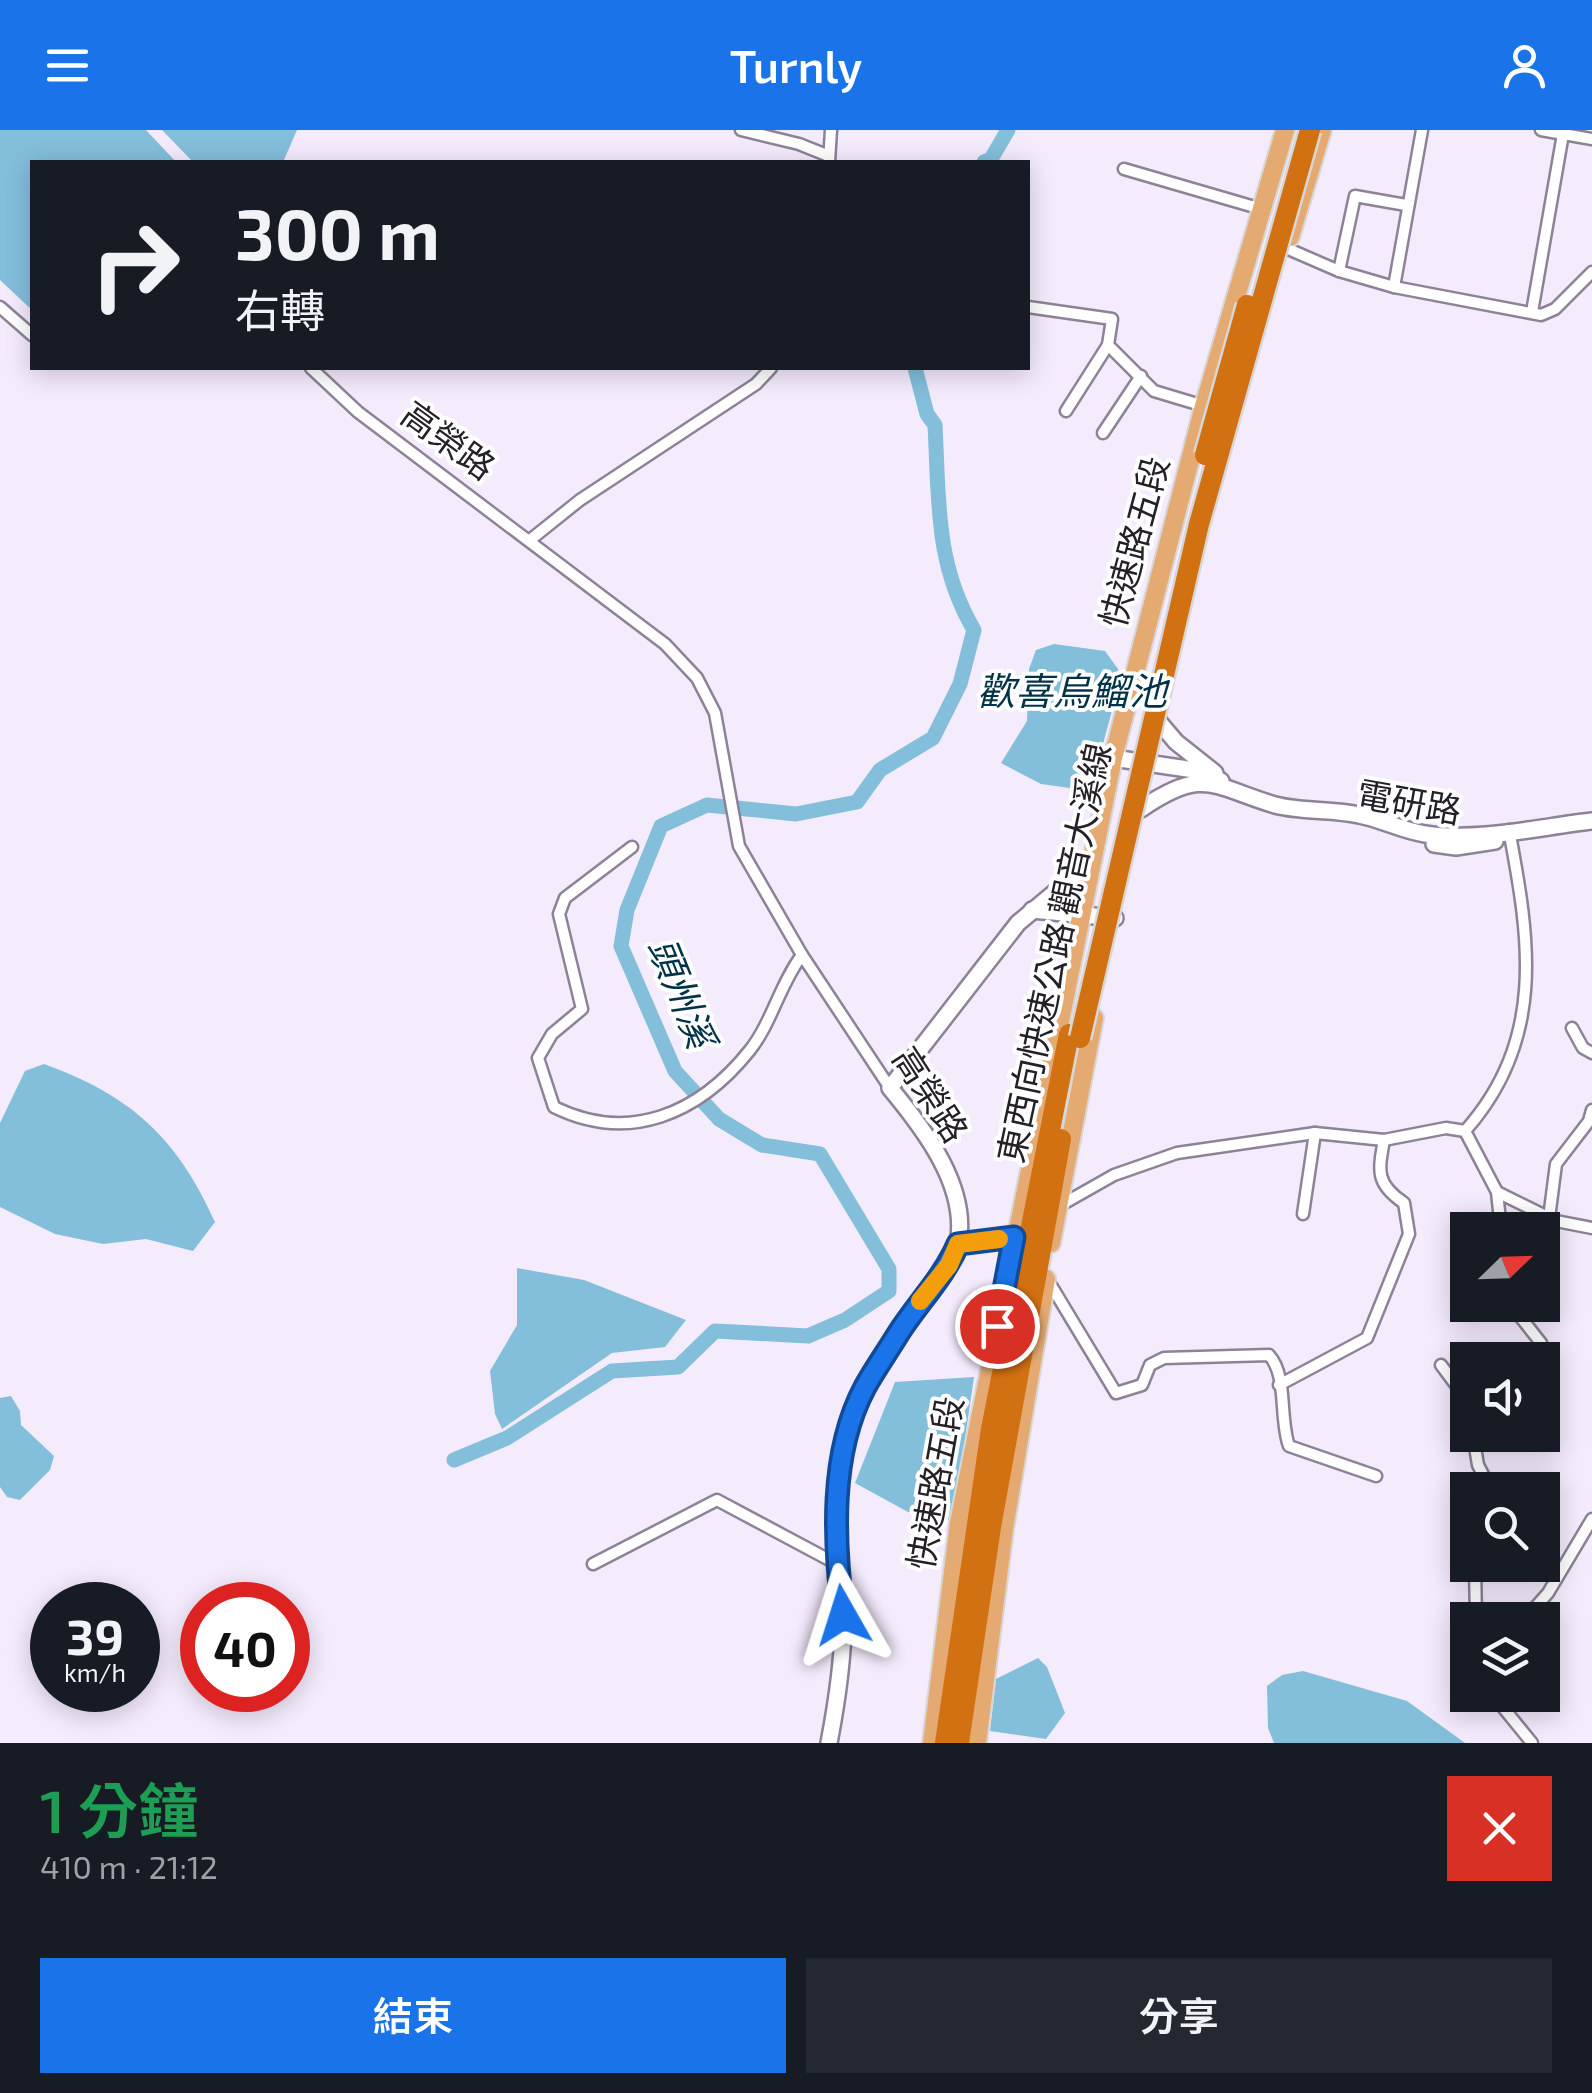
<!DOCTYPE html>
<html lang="zh-TW">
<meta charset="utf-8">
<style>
:root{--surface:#171b24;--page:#242831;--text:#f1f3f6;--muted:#9ea1a6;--accent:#1a73e8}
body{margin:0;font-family:"Exo 2","Noto Sans TC",sans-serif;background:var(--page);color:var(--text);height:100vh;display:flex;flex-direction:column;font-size:38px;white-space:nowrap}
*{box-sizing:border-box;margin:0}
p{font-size:32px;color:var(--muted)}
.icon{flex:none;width:55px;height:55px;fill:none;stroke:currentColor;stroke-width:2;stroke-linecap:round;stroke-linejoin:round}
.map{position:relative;height:1613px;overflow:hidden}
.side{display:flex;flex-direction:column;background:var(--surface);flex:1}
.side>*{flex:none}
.banner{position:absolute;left:30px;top:30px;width:1000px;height:210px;border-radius:0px;box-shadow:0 5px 25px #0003;background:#171b24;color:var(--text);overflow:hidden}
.needle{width:65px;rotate:67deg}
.controls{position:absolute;left:1450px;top:1082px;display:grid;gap:20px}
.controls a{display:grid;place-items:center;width:110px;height:110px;border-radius:0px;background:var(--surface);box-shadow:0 5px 25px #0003;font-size:50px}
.speed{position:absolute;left:30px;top:1452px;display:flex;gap:20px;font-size:50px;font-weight:700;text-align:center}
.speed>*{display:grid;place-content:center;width:130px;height:130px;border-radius:50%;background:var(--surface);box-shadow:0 5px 25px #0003;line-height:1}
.speed small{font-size:25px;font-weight:400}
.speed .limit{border:15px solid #d22;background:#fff;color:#111}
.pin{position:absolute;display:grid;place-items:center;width:85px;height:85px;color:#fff;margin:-42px;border:5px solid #fff;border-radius:50%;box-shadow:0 2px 10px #0007}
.me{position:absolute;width:110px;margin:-55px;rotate:354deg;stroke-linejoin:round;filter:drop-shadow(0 0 8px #0008)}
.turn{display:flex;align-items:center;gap:35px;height:210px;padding:0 40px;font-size:45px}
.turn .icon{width:130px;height:130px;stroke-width:2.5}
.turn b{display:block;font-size:70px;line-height:85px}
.round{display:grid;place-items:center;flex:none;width:105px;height:105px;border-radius:0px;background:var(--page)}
.headline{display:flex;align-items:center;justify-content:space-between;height:170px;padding:0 40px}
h1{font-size:60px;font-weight:600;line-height:75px;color:#1e9e55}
.cta{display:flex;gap:20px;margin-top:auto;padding:20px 40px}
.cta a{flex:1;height:115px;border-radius:0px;background:var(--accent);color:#fff;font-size:40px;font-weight:600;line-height:115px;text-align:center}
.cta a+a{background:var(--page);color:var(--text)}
header{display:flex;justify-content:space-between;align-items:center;height:130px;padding:0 40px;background:var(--accent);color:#fff;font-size:45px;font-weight:600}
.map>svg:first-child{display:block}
.water{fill:#83bedb}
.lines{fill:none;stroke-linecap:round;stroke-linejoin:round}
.river{stroke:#83bedb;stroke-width:15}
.street-casing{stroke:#8d8297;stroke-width:15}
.secondary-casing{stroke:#8d8297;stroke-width:20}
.primary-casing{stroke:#d8d7d8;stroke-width:22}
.highway-casing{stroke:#d8d7d8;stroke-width:25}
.street{stroke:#fff;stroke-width:10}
.secondary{stroke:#fff;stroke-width:15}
.primary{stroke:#e4aa71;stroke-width:18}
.highway{stroke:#d27112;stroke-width:20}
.highway-bridge-casing{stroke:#d8d7d8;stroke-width:25;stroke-linecap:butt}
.highway-bridge{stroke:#d27112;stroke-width:20}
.route-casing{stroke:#114b97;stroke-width:25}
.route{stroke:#1a73e8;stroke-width:18}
.slow{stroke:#f59e0b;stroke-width:18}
.labels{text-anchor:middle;stroke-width:8;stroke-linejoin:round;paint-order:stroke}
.street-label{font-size:35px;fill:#242028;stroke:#fff}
.water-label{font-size:38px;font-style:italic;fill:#003347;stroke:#fff}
</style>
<header><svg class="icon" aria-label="menu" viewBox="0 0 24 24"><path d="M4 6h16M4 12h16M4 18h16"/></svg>Turnly<svg class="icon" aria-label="person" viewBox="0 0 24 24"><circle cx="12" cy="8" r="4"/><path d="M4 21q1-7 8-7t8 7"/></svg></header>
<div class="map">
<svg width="1592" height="1613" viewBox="0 0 1592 1613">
<rect width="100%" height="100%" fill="#f4ebfd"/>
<!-- water -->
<g class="water">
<polygon points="0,0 146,0 176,32 32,32 32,180 0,150"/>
<polygon points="162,0 297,0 283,32 193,32"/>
<polygon points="1054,514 1105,521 1118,539 1120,551 1093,651 1084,660 1041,654 1001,633 1027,591 1029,539 1036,520"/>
<path d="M44 934C130 965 177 1007 215 1092L193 1121 146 1109 103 1114 55 1104 0 1077V993L25 941Z"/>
<polygon points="517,1138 584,1150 686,1190 665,1217 612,1223 502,1299 495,1284 490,1241 517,1195"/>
<polygon points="974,1247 953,1391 908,1382 855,1353 895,1252"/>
<polygon points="11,1266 20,1281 21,1295 54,1326 50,1340 20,1370 7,1367 0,1357 0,1268"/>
<polygon points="1038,1528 1047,1537 1065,1583 1046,1609 990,1601 996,1549"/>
<polygon points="1303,1541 1407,1571 1465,1613 1274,1613 1268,1598 1267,1556 1282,1545"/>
</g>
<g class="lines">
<!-- river -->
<g class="river">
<polyline points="984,32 991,29 1008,0"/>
<path d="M454 1330 507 1308 612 1241 678 1237 715 1201 808 1206 845 1190 889 1161V1139L820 1024 762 1015 719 989 675 941 621 816 627 780 661 696 707 675 796 684 857 672 880 640 933 608 960 554 974 500C935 434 939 370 935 295L927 284 915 238"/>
</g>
<!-- street casing -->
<g class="street-casing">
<g id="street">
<polyline points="741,0 799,14 829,26"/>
<polyline points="1541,0 1592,9"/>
<polyline points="829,32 831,0"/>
<polyline points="1124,39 1265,80"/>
<polyline points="1286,118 1339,141 1394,157 1541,185 1555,179 1592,142"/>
<polyline points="1339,141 1355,66 1406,75"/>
<polyline points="1394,157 1422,0"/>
<polyline points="0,177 32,205"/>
<polyline points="1028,177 1112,189 1108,215 1154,261 1204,276"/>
<polyline points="1532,182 1563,4"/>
<polyline points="311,238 358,282 665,514 697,548 715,583 739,716 802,825 890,958"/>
<polyline points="1066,281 1108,215"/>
<polyline points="1103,303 1141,246"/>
<polyline points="530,410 580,370 756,254 771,238"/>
<path d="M632 717 565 768 559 784 582 879 552 904 538 928 554 977C629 1014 699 984 750 920 772 892 780 854 802 825"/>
<polyline points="1572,898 1583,918 1592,923"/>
<path d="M1465 1001C1546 910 1530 810 1509 700"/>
<polyline points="1465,1001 1497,1062 1501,1100"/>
<polyline points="1497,1062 1556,1091 1592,1098"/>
<polyline points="1061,1075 1114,1045 1177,1023 1315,1003 1384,1010 1446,998 1465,1001"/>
<polyline points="1303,1084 1315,1003"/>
<polyline points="1549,1088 1556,1034 1589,991 1592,980"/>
<polyline points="958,1114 1015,1107"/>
<path d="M1046 1147 1116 1263 1142 1255 1150 1235 1164 1228 1269 1225C1288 1246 1279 1289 1289 1316L1376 1346"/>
<polyline points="1511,1175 1541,1213 1542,1230"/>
<polyline points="1441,1235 1468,1271"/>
<path d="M1279 1255 1367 1208 1409 1104 1404 1073C1376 1054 1378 1042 1384 1010"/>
<polyline points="1473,1305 1478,1335 1491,1360"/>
<polyline points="593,1434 717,1370 837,1434"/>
<polyline points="1475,1435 1476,1490"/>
<polyline points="1524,1490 1548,1463 1592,1389"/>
<polyline points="1468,1520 1461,1537 1468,1550"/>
<polyline points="1493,1565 1532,1613"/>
</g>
</g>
<!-- secondary casing -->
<g class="secondary-casing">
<g id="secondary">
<polyline points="1159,592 1176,612 1215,643"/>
<polyline points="1113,628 1201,641 1221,651"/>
<path d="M1141 679C1204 636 1212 656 1275 675 1302 682 1332 679 1359 685 1381 689 1403 701 1425 704 1478 712 1539 697 1592 691"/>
<polyline points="1434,714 1456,717 1495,711"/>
<polyline points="1032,780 1115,788"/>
<path d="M829 1613C837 1571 844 1527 843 1485 842 1433 830 1377 841 1325 853 1267 890 1212 924 1164 936 1148 954 1135 958 1114 969 1057 924 999 890 958L1018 793 1090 733"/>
</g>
</g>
<!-- primary casing -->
<g class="primary-casing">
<g id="primary">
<polyline points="1290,107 1322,0"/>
<polyline points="1051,1113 1094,888"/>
<polyline points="932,1613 959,1393 1113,628 1204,276 1285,0"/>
<polyline points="977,1613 1004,1399 1046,1149"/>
</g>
</g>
<!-- highway casing -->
<g class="highway-casing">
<g id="highway">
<polyline points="945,1613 991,1299 1069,904"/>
<polyline points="959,1613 991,1397 1061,1009"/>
</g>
</g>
<!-- street -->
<use href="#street" class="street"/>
<!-- secondary -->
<use href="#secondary" class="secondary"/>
<!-- primary -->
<use href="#primary" class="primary"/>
<!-- highway -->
<use href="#highway" class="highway"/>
<!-- highway-bridge casing -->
<g class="highway-bridge-casing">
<g id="highway-bridge">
<polyline points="1205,325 1247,175"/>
<polyline points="1080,908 1199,394 1310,0"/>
</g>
</g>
<!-- highway-bridge -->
<use href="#highway-bridge" class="highway-bridge"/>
</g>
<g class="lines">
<!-- route casing -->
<g class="route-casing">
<path id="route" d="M843 1485C834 1412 829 1324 865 1257 875 1239 887 1222 898 1204 917 1174 944 1147 958 1114L1014 1107 997 1196"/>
</g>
<!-- route -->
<use href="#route" class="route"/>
<!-- slow -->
<polyline class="slow" points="920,1171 949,1135 958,1114 999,1109"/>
</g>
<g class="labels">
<!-- street labels -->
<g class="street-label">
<text transform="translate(448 311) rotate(36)" y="12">高榮路</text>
<text transform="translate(1135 412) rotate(-75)" y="12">快速路五段</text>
<text transform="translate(1409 673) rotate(10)" y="12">電研路</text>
<text transform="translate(1055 823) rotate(-78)" y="12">東西向快速公路 觀音大溪線</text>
<text transform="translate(930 965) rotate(57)" y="12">高榮路</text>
<text transform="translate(936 1353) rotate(-80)" y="12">快速路五段</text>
</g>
<!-- water labels -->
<g class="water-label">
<text x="1072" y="575">歡喜烏鰡池</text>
<text transform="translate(681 863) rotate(68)" y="13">頭州溪</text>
</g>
</g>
</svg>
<div class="controls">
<a><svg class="needle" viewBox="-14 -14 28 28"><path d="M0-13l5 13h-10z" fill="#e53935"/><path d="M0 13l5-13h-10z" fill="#9ea1a6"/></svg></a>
<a><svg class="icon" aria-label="sound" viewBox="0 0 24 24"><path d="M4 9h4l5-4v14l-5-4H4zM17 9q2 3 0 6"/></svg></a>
<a><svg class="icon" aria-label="search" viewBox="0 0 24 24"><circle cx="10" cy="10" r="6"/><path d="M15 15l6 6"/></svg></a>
<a><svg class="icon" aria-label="layers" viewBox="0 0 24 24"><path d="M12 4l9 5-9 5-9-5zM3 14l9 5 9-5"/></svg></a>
</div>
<div class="speed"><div>39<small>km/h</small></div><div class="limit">40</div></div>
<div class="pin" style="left:997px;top:1196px;background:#d93025"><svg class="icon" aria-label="arrive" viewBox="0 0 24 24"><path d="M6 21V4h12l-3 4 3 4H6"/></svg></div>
<svg class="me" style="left:843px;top:1485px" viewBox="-20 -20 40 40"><path d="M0-17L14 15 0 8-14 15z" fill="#1a73e8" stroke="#fff" stroke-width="4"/></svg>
<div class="banner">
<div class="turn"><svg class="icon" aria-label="right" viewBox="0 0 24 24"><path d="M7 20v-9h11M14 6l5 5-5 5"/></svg><div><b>300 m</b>右轉</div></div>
</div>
</div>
<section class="side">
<div class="headline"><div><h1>1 分鐘</h1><p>410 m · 21:12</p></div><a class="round" style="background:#d93025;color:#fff"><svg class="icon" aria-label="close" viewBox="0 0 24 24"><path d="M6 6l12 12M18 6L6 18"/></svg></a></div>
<div class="cta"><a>結束</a><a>分享</a></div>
</section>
